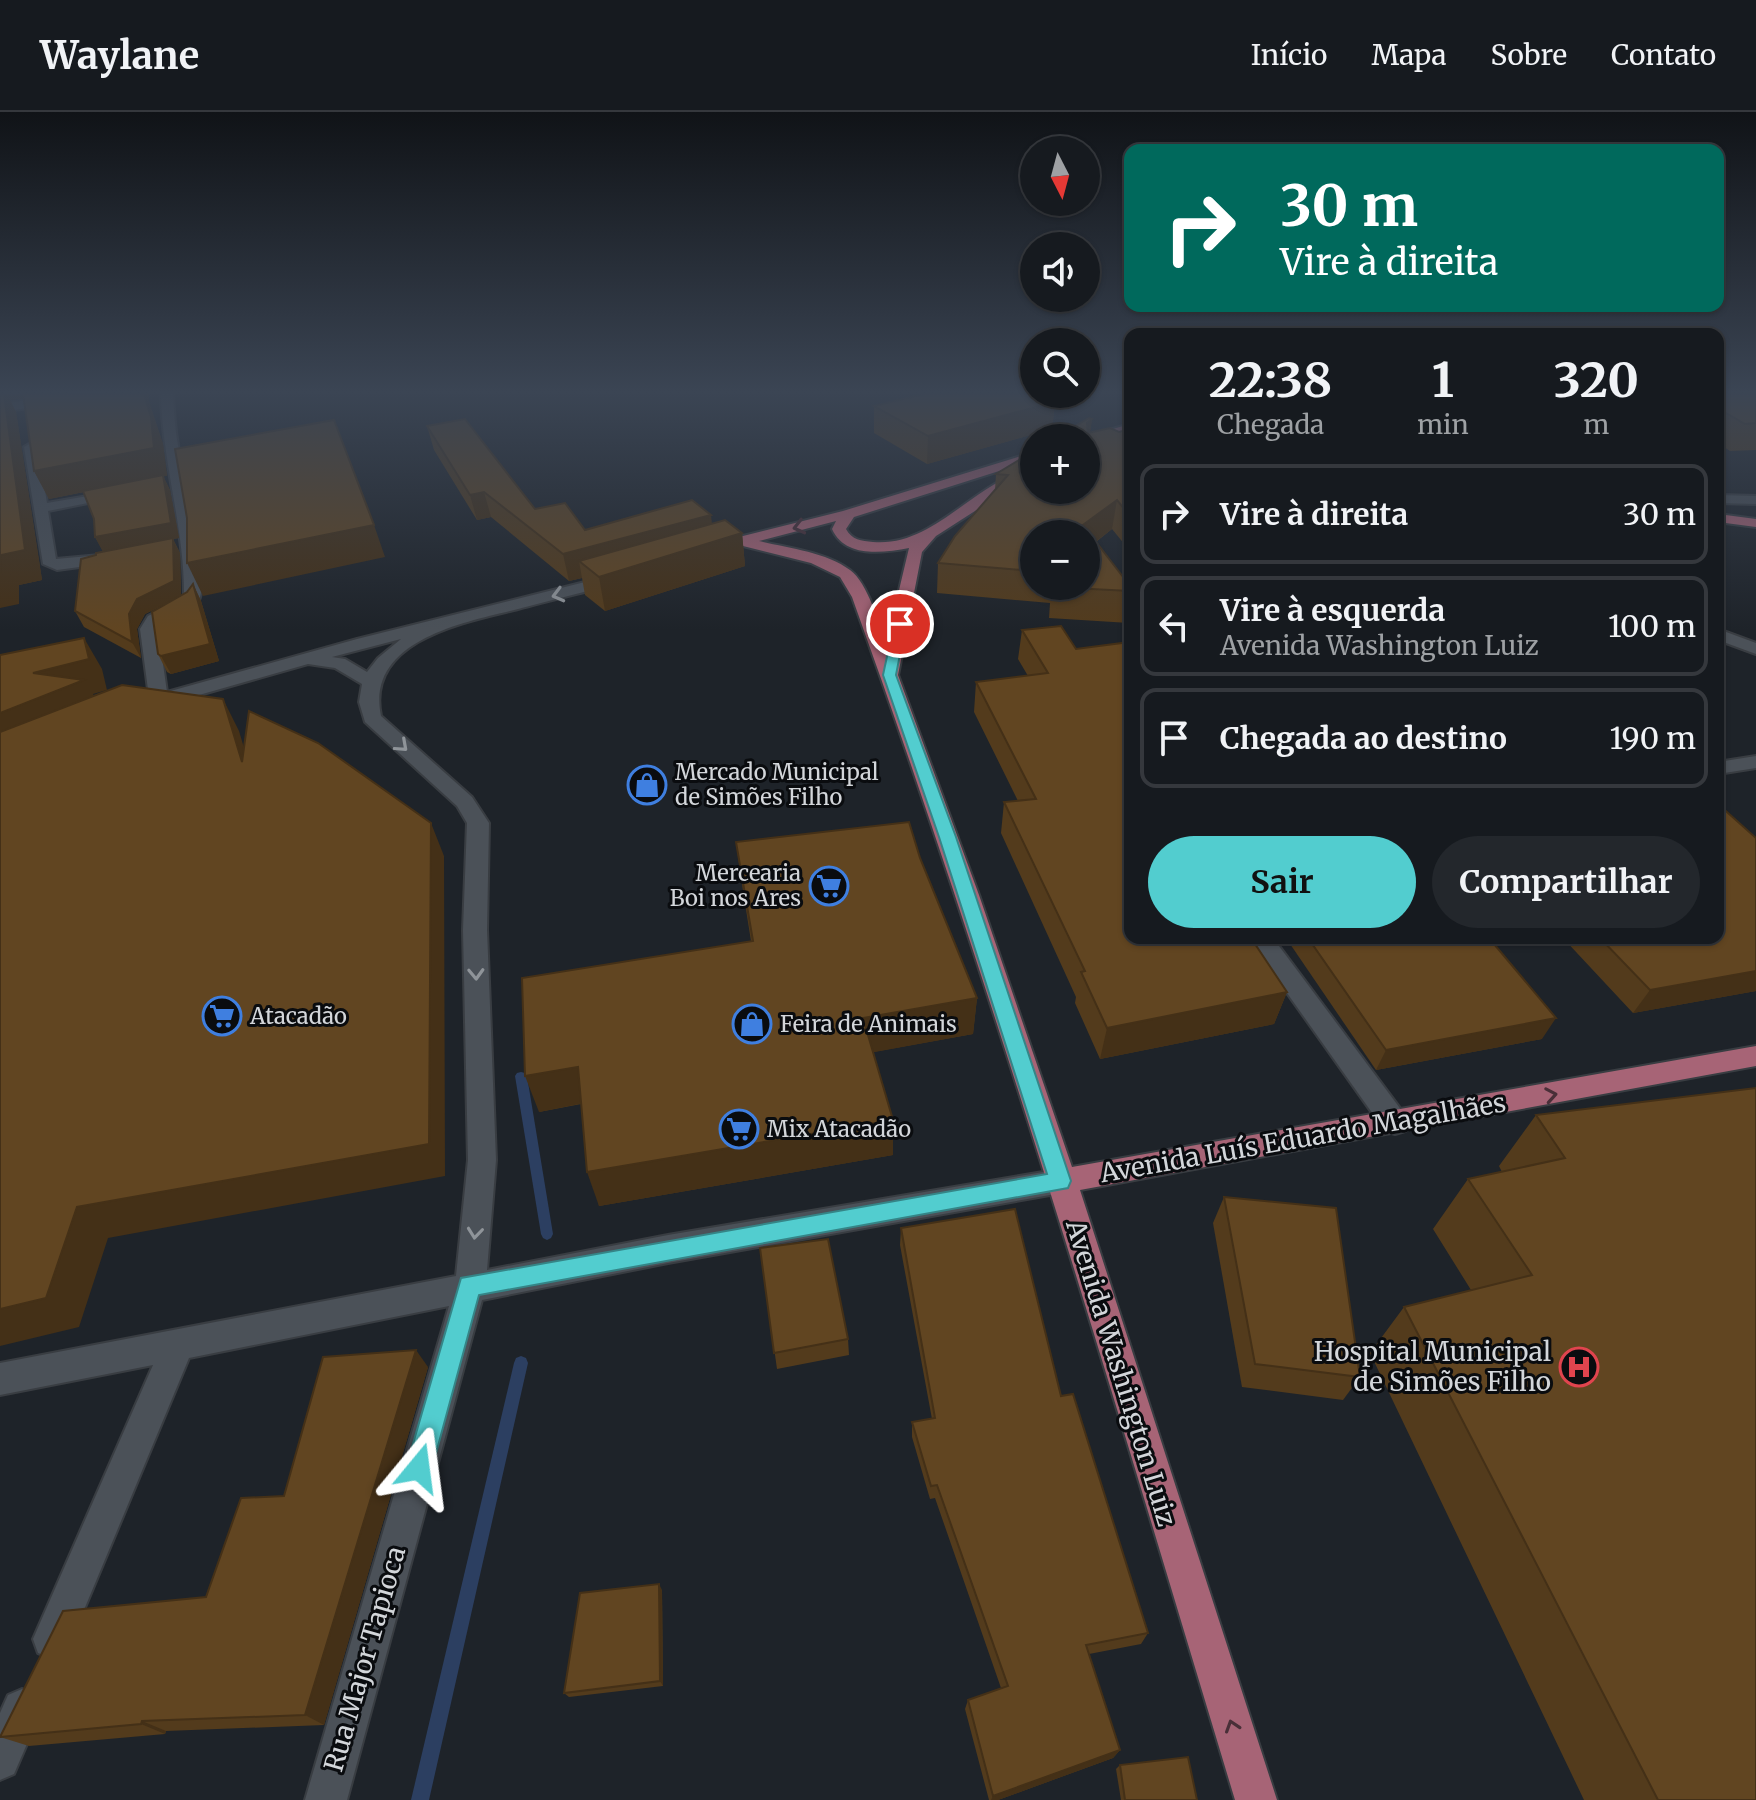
<!DOCTYPE html>
<html lang="pt">
<meta charset="utf-8">
<style>
:root{--surface:#161a1f;--page:#23272c;--text:#f1f3f6;--muted:#9ea1a4;--line:#35383d;--accent:#52cdcf}
body{margin:0;font-family:Merriweather,serif;background:var(--page);color:var(--text);height:100vh;display:flex;flex-direction:column;font-size:30px;white-space:nowrap}
*{box-sizing:border-box;margin:0}
p{font-size:26px;color:var(--muted)}
.icon{flex:none;width:44px;height:44px;fill:none;stroke:currentColor;stroke-width:2;stroke-linecap:round;stroke-linejoin:round}
.map{position:relative;flex:1;overflow:hidden}
.sheet{position:absolute;left:1124px;top:216px;width:600px;height:616px;display:flex;flex-direction:column;background:var(--surface);border-radius:16px;box-shadow:0 2px 6px #0004,0 0 0 2px var(--line)}
.sheet>*{flex:none}
.hud{position:absolute;left:1124px;top:32px;width:600px;height:168px;border-radius:16px;box-shadow:0 2px 6px #0004,0 0 0 2px var(--line);background:#00695c;color:#fff;overflow:hidden}
.needle{width:52px;rotate:174deg}
.controls{position:absolute;left:1020px;top:24px;display:grid;gap:16px}
.controls a{display:grid;place-items:center;width:80px;height:80px;border-radius:50%;background:var(--surface);box-shadow:0 2px 6px #0004,0 0 0 2px var(--line);font-size:40px}
.pin{position:absolute;display:grid;place-items:center;width:68px;height:68px;color:#fff;margin:-34px;border:4px solid #fff;border-radius:50%;box-shadow:0 2px 8px #0007}
.me{position:absolute;width:88px;margin:-44px;rotate:16deg;stroke-linejoin:round;filter:drop-shadow(0 0 6px #0008)}
.turn{display:flex;align-items:center;gap:28px;height:168px;padding:0 24px;font-size:36px}
.turn .icon{width:104px;height:104px;stroke-width:2.5}
.turn b{display:block;font-size:56px;line-height:68px}
.eta{display:flex;justify-content:space-evenly;align-items:center;height:136px;text-align:center}
.eta b{font-size:48px;font-weight:700;line-height:56px}
.cta{display:flex;gap:16px;margin-top:auto;padding:16px 24px}
.cta a{flex:1;height:92px;border-radius:48px;background:var(--accent);color:#111;font-size:32px;font-weight:700;line-height:92px;text-align:center}
.cta a+a{background:var(--page);color:var(--text)}
ul{padding:0;list-style:none}
li{display:flex;align-items:center;gap:24px;height:100px;margin:0 16px 12px;padding:0 8px;border:4px solid var(--line);border-radius:16px}
li div{flex:1}
li b{display:block;font-size:30px}
li em{font-style:normal}
header{display:flex;align-items:center;gap:48px;box-sizing:border-box;height:112px;padding:0 40px;background:var(--surface);border-bottom:2px solid var(--line)}
header strong{font-size:38px}
nav{display:flex;gap:44px;margin-inline-start:auto;font-size:28px}
.map>svg:first-child{display:block}
.lines{fill:none;stroke-linecap:round;stroke-linejoin:round}
.stream{fill:#2c3f61;fill-rule:evenodd}
.minor-casing{stroke:#393d42;stroke-width:4}
.major-casing{stroke:#393d42;stroke-width:4}
.minor{fill:#4b5158;fill-rule:evenodd}
.major{fill:#a76476;fill-rule:evenodd}
.wall{fill:#533b1c;fill-rule:evenodd}
.shaded-wall{fill:#443017}
.building{fill:#614521;stroke:#443017;stroke-width:2}
.oneway{stroke:#492f38}
.oneway2{stroke:#8f9499}
.route{fill:#52cdcf;stroke:#358587;stroke-width:2}
.labels{text-anchor:middle;stroke-width:6;stroke-linejoin:round;paint-order:stroke}
.poi-label{font-size:22px;fill:#d3d6da;stroke:#0a0c0f;text-anchor:start}
.near-street-label{font-size:26px;fill:#d3d6da;stroke:#0a0c0f}
.near-poi-label{font-size:26px;fill:#d3d6da;stroke:#0a0c0f;text-anchor:end}
</style>
<header>
<strong>Waylane</strong>
<nav><a>Início</a><a>Mapa</a><a>Sobre</a><a>Contato</a></nav>
</header>
<div class="map">
<svg width="1756" height="1688" viewBox="0 0 1756 1688">
<rect width="100%" height="100%" fill="#1e2329"/>
<g class="lines">
<!-- stream -->
<g class="stream">
<polygon points="521,960 525,961 527,964 553,1122 551,1126 547,1128 543,1126 541,1122 515,964 517,961"/>
<polygon points="521,1244 526,1246 528,1251 429,1688 411,1688 514,1251 516,1246"/>
</g>
<!-- minor casing -->
<g class="minor-casing">
<g id="minor">
<polygon points="72,282 103,282 97,286 0,300 0,292"/>
<path d="M161 282H173C174 301 175 319 179 338 184 367 212 467 198 490 189 504 166 502 158 517L167 580 357 527 613 463 621 468 619 471C585 480 551 488 518 497 465 510 365 528 381 604L472 685 489 711 487 818 496 1048 487 1158 668 1123 1061 1057 1071 1060 1075 1069 1071 1078 1061 1081 668 1151 482 1188 347 1688H305L449 1194 189 1246 66 1541 52 1546 38 1541 33 1527 153 1253 0 1283V1251L456 1164 468 1048 463 818 467 711 457 694 365 610 359 590 362 572 335 556 308 552 157 595H143L141 591 149 585 140 517 148 504 184 486C185 417 162 351 161 282ZM401 527 378 546 367 560 345 547 332 545Z"/>
<polygon points="31,331 38,335 47,391 123,378 123,384 48,399 56,447 111,442 117,444 117,450 57,458 43,452 24,335"/>
<polygon points="1718,383 1756,384 1756,392 1718,391"/>
<polygon points="1718,517 1756,531 1756,542 1718,528"/>
<polygon points="1756,644 1756,656 1718,662 1718,650"/>
<polygon points="1248,826 1273,826 1405,1003 1409,1011 1405,1019 1395,1022 1385,1019"/>
<polygon points="22,1577 36,1583 42,1597 14,1662 0,1668 0,1601 8,1583"/>
</g>
</g>
<!-- major casing -->
<g class="major-casing">
<g id="major">
<polygon points="1130,312 1130,320 1091,332 1086,333 1086,326 1082,326"/>
<path d="M1034 340V348L854 405 846 417C852 428 861 429 873 430 932 435 970 375 1024 359L1031 363 936 424 922 440 898 563 979 783 1072 1055 1756 934V954L1080 1078 1277 1688H1235C1113 1284 995 882 852 485L840 465 811 451 735 432 732 429 735 426 843 399ZM836 409 832 417C845 446 882 441 909 436L886 533C879 512 868 471 850 458 826 440 788 436 759 429Z"/>
<polygon points="1718,402 1756,407 1756,415 1718,410"/>
</g>
</g>
<!-- minor -->
<use href="#minor" class="minor"/>
<!-- major -->
<use href="#major" class="major"/>
</g>
<!-- wall -->
<g class="wall">
<polygon points="0,282 149,282 149,290 163,332 167,364 163,364 170,378 179,426 173,427 180,441 181,484 187,480 193,472 201,489 219,549 171,562 167,560 158,542 172,489 145,502 137,517 141,546 84,515 75,499 96,443 103,439 95,425 94,407 84,380 49,387 34,359 24,286 10,288 16,300 42,468 19,473 19,492"/>
<polygon points="1718,282 1756,282 1756,338 1730,339 1718,331"/>
<polygon points="1055,290 1052,317 927,352 874,321 874,294"/>
<path d="M1092 307 1090 320H1119L1130 317V439L1112 417 1096 430 1130 474 1129 511 1049 506 1050 491 937 481 938 451 995 378 996 362 1086 326ZM1034 422 1086 474H1034Z"/>
<polygon points="427,314 535,397 585,418 712,411 742,421 745,454 605,499 585,483 582,466 569,469 491,405 477,408 434,338"/>
<polygon points="1061,514 1130,826 1287,880 1274,912 1100,947 1075,891 1076,885 1001,721 1004,690 1018,689 974,600 976,570 1028,564 1018,547 1022,518"/>
<polygon points="1756,726 1756,879 1633,901 1563,826 1718,826"/>
<polygon points="736,730 920,746 977,886 973,922 873,940 893,1043 599,1094 581,992 539,1000 751,829 741,766"/>
<polygon points="1286,826 1489,826 1542,927 1376,958"/>
<polygon points="1756,976 1756,1688 1584,1688 1370,1241 1404,1195 1471,1178 1433,1117 1468,1067 1502,1060 1499,1054 1536,1003"/>
<polygon points="1224,1085 1360,1265 1343,1288 1242,1275 1213,1111"/>
<polygon points="901,1116 1061,1284 1148,1521 1141,1532 1089,1542 1120,1638 1113,1646 998,1688 989,1688 965,1597 968,1588 1001,1576 935,1386 930,1387 912,1325 912,1310 932,1307 900,1133"/>
<polygon points="760,1136 848,1227 849,1243 777,1257"/>
<polygon points="428,1255 324,1613 166,1619 165,1622 29,1634 0,1625 206,1485 284,1384"/>
<polygon points="662,1478 663,1574 569,1585 564,1581"/>
<polygon points="1120,1653 1197,1688 1121,1688 1116,1657"/>
</g>
<!-- shaded-wall -->
<g class="shaded-wall">
<polygon points="0,282 51,282 10,288 16,300 42,468 19,473 19,492 0,496"/>
<polygon points="144,282 149,282 149,290 163,332 167,364 163,364 170,378 179,426 173,427 180,441 181,484 145,502 137,517 141,546 132,530 103,440 95,425 163,364 49,387 34,359"/>
<polygon points="1055,290 1052,317 927,352 928,324"/>
<polygon points="1726,301 1718,317 1718,302"/>
<polygon points="1092,307 1088,334 1087,311"/>
<polygon points="484,380 491,405 477,408 470,383"/>
<polygon points="1117,388 1112,417 1086,437 1083,413"/>
<polygon points="711,403 714,429 579,449 582,466 569,469 563,442"/>
<polygon points="374,413 385,445 203,484 187,451"/>
<polygon points="742,421 745,454 605,499 599,465"/>
<polygon points="193,472 201,489 219,549 171,562 161,544"/>
<polygon points="84,526 102,557 107,578 93,582 103,600 0,642 0,601 33,561"/>
<polygon points="223,587 239,619 258,683 242,650"/>
<polygon points="431,711 444,744 445,1064 108,1126 79,1215 0,1234 0,1197 77,1095"/>
<polygon points="1756,859 1756,879 1633,901 1650,878"/>
<polygon points="1287,880 1274,912 1100,947 1107,916"/>
<polygon points="977,886 973,922 864,942 863,906"/>
<polygon points="1556,906 1542,927 1376,958 1386,938"/>
<polygon points="578,955 589,990 539,1000 525,964"/>
<polygon points="893,1008 893,1043 599,1094 587,1060"/>
<polygon points="416,1238 428,1255 324,1613 305,1603"/>
<polygon points="659,1472 662,1478 663,1574 660,1569"/>
<polygon points="142,1609 166,1619 165,1622 141,1612"/>
<polygon points="1120,1638 1113,1646 998,1688 991,1688 993,1684"/>
</g>
<!-- building -->
<g class="building">
<polygon points="0,282 4,282 25,438 1,443 0,462"/>
<polygon points="23,282 144,282 151,305 154,336 34,359"/>
<polygon points="924,282 1038,282 1055,290 928,324 874,294"/>
<polygon points="1718,282 1756,282 1756,311 1745,312 1726,301 1718,302"/>
<polygon points="1089,306 1092,307 1087,311 1088,321 1110,316 1119,320 1130,317 1130,404 1117,388 1083,413 1130,474 1130,479 1052,475 1086,474 1086,422 1034,422 1034,459 938,451 955,424 1008,363 996,362 1034,339 1034,378 1086,378 1086,326 1055,326"/>
<polygon points="465,307 535,397 565,391 585,418 692,388 711,403 563,442 484,380 470,383 427,314"/>
<polygon points="334,308 374,413 187,451 187,406 175,337"/>
<polygon points="163,363 171,411 95,425 94,407 83,379"/>
<polygon points="725,408 742,421 599,465 579,449"/>
<polygon points="173,426 174,469 137,487 129,502 132,530 75,499 81,447 96,443 96,441"/>
<polygon points="193,472 210,532 161,544 158,542 152,500 187,480"/>
<polygon points="1061,514 1076,537 1130,530 1130,826 1251,826 1287,880 1107,916 1081,860 1085,859 1004,690 1036,687 976,570 1048,561 1022,518"/>
<polygon points="84,526 89,547 33,561 84,568 0,601 0,543"/>
<polygon points="122,573 223,587 242,650 249,599 318,631 431,711 429,1032 77,1095 46,1186 0,1197 0,620"/>
<polygon points="1718,692 1756,726 1756,859 1650,878 1600,826 1718,826"/>
<polygon points="909,710 920,746 977,886 863,906 893,1008 587,1060 578,955 525,964 522,866 753,829 736,730"/>
<polygon points="1308,826 1489,826 1556,906 1386,938"/>
<polygon points="1756,976 1756,1688 1658,1688 1404,1195 1532,1163 1468,1067 1565,1046 1536,1003"/>
<polygon points="1224,1085 1336,1096 1360,1265 1255,1252"/>
<polygon points="1015,1097 1061,1284 1073,1282 1148,1521 1086,1533 1120,1638 993,1684 968,1588 1008,1574 937,1373 931,1374 912,1310 935,1306 901,1116"/>
<polygon points="828,1127 848,1227 774,1241 760,1136"/>
<polygon points="416,1238 305,1603 142,1609 141,1612 0,1625 63,1499 206,1485 241,1386 284,1384 323,1245"/>
<polygon points="659,1472 660,1569 564,1581 580,1481"/>
<polygon points="1188,1645 1197,1688 1125,1688 1120,1653"/>
</g>
<!-- one-way arrows -->
<defs><path id="oneway-chevron" d="M-2-3.5L2.5 0L-2 3.5" fill="none" stroke-width="1.6" stroke-linecap="round" stroke-linejoin="round" transform="scale(2)"/></defs>
<g class="oneway">
<use href="#oneway-chevron" transform="translate(799 415) rotate(166)"/>
<use href="#oneway-chevron" transform="translate(1551 983) rotate(-10)"/>
<use href="#oneway-chevron" transform="translate(1232 1614) rotate(-108)"/>
</g>
<g class="oneway2">
<use href="#oneway-chevron" transform="translate(558 483) rotate(165)"/>
<use href="#oneway-chevron" transform="translate(402 634) rotate(42)"/>
<use href="#oneway-chevron" transform="translate(476 862) rotate(88)"/>
<use href="#oneway-chevron" transform="translate(475 1121) rotate(96)"/>
</g>
<!-- sky -->
<linearGradient id="sky" x2="0" y2="1"><stop stop-color="#101317"/><stop offset="0.54" stop-color="#3b4554"/><stop offset="1" stop-color="#3b4554" stop-opacity="0"/></linearGradient>
<rect width="1756" height="518" fill="url(#sky)"/>
<!-- route -->
<polygon class="route" points="900,508 906,512 896,563 956,725 1071,1069 1068,1076 479,1183 432,1356 428,1365 419,1369 410,1365 406,1356 461,1166 1047,1062 939,725 883,563 894,512"/>
<!-- icons -->
<defs>
<g id="shop-ring" transform="scale(2)"><circle r="9.5" fill="#0a0c0f" stroke="#3f7fe0" stroke-width="1.5"/><path d="M-5-2.5h2.3a2.7 3.5 0 0 1 5.4 0H5L5.5 6h-11ZM-1.5-2.5h3a1.5 2.3 0 0 0-3 0Z" fill="#3f7fe0"/></g>
<g id="supermarket-ring" transform="scale(2)"><circle r="9.5" fill="#0a0c0f" stroke="#3f7fe0" stroke-width="1.5"/><path d="M-6-5.5h2.5l.6 2H6L4.5 2H-2.5L-4.4-4H-6ZM-1.5 3.2a1.3 1.3 0 1 0 .1 0ZM3 3.2a1.3 1.3 0 1 0 .1 0Z" fill="#3f7fe0"/></g>
<g id="hospital-ring" transform="scale(2)"><circle r="9.5" fill="#0a0c0f" stroke="#e0444e" stroke-width="1.5"/><path d="M-5-5h3v3.5h4V-5h3V5h-3V1.5h-4V5h-3Z" fill="#e0444e"/></g>
</defs>
<g fill-rule="evenodd">
<use href="#shop-ring" x="647" y="673"/>
<use href="#supermarket-ring" x="829" y="774"/>
<use href="#supermarket-ring" x="222" y="904"/>
<use href="#shop-ring" x="752" y="912"/>
<use href="#supermarket-ring" x="739" y="1017"/>
<use href="#hospital-ring" x="1579" y="1255"/>
</g>
<g class="labels">
<!-- poi labels -->
<g class="poi-label">
<text x="675" y="668">Mercado Municipal<tspan x="675" dy="25">de Simões Filho</tspan></text>
<text x="801" y="769" text-anchor="end">Mercearia<tspan x="801" dy="25">Boi nos Ares</tspan></text>
<text x="250" y="912">Atacadão</text>
<text x="780" y="920">Feira de Animais</text>
<text x="767" y="1025">Mix Atacadão</text>
</g>
<!-- near-street labels -->
<g class="near-street-label">
<text transform="translate(1303 1026) rotate(-10)" y="9">Avenida Luís Eduardo Magalhães</text>
<text transform="translate(1121 1261) rotate(73)" y="9">Avenida Washington Luiz</text>
<text transform="translate(365 1547) rotate(-74)" y="9">Rua Major Tapioca</text>
</g>
<!-- near-poi labels -->
<g class="near-poi-label">
<text x="1551" y="1249">Hospital Municipal<tspan x="1551" dy="30">de Simões Filho</tspan></text>
</g>
</g>
</svg>
<div class="controls">
<a><svg class="needle" viewBox="-14 -14 28 28"><path d="M0-13l5 13h-10z" fill="#e53935"/><path d="M0 13l5-13h-10z" fill="#9ea1a4"/></svg></a>
<a><svg class="icon" aria-label="sound" viewBox="0 0 24 24"><path d="M4 9h4l5-4v14l-5-4H4zM17 9q2 3 0 6"/></svg></a>
<a><svg class="icon" aria-label="search" viewBox="0 0 24 24"><circle cx="10" cy="10" r="6"/><path d="M15 15l6 6"/></svg></a>
<a>+</a>
<a>−</a>
</div>
<div class="pin" style="left:900px;top:512px;background:#d93025"><svg class="icon" aria-label="arrive" viewBox="0 0 24 24"><path d="M6 21V4h12l-3 4 3 4H6"/></svg></div>
<svg class="me" style="left:419px;top:1356px" viewBox="-20 -20 40 40"><path d="M0-17L14 15 0 8-14 15z" fill="#52cdcf" stroke="#fff" stroke-width="4"/></svg>
<div class="hud">
<div class="turn"><svg class="icon" aria-label="right" viewBox="0 0 24 24"><path d="M7 20v-9h11M14 6l5 5-5 5"/></svg><div><b>30 m</b>Vire à direita</div></div>
</div>
<section class="sheet">
<div class="eta">
<div><b>22:38</b><p>Chegada</p></div>
<div><b>1</b><p>min</p></div>
<div><b>320</b><p>m</p></div>
</div>
<ul>
<li><svg class="icon" aria-label="right" viewBox="0 0 24 24"><path d="M7 20v-9h11M14 6l5 5-5 5"/></svg><div><b>Vire à direita</b></div><em>30 m</em></li>
<li><svg class="icon" aria-label="left" viewBox="0 0 24 24"><path d="M17 20v-9H6M10 6l-5 5 5 5"/></svg><div><b>Vire à esquerda</b><p>Avenida Washington Luiz</p></div><em>100 m</em></li>
<li><svg class="icon" aria-label="arrive" viewBox="0 0 24 24"><path d="M6 21V4h12l-3 4 3 4H6"/></svg><div><b>Chegada ao destino</b></div><em>190 m</em></li>
</ul>
<div class="cta"><a>Sair</a><a>Compartilhar</a></div>
</section>
</div>
